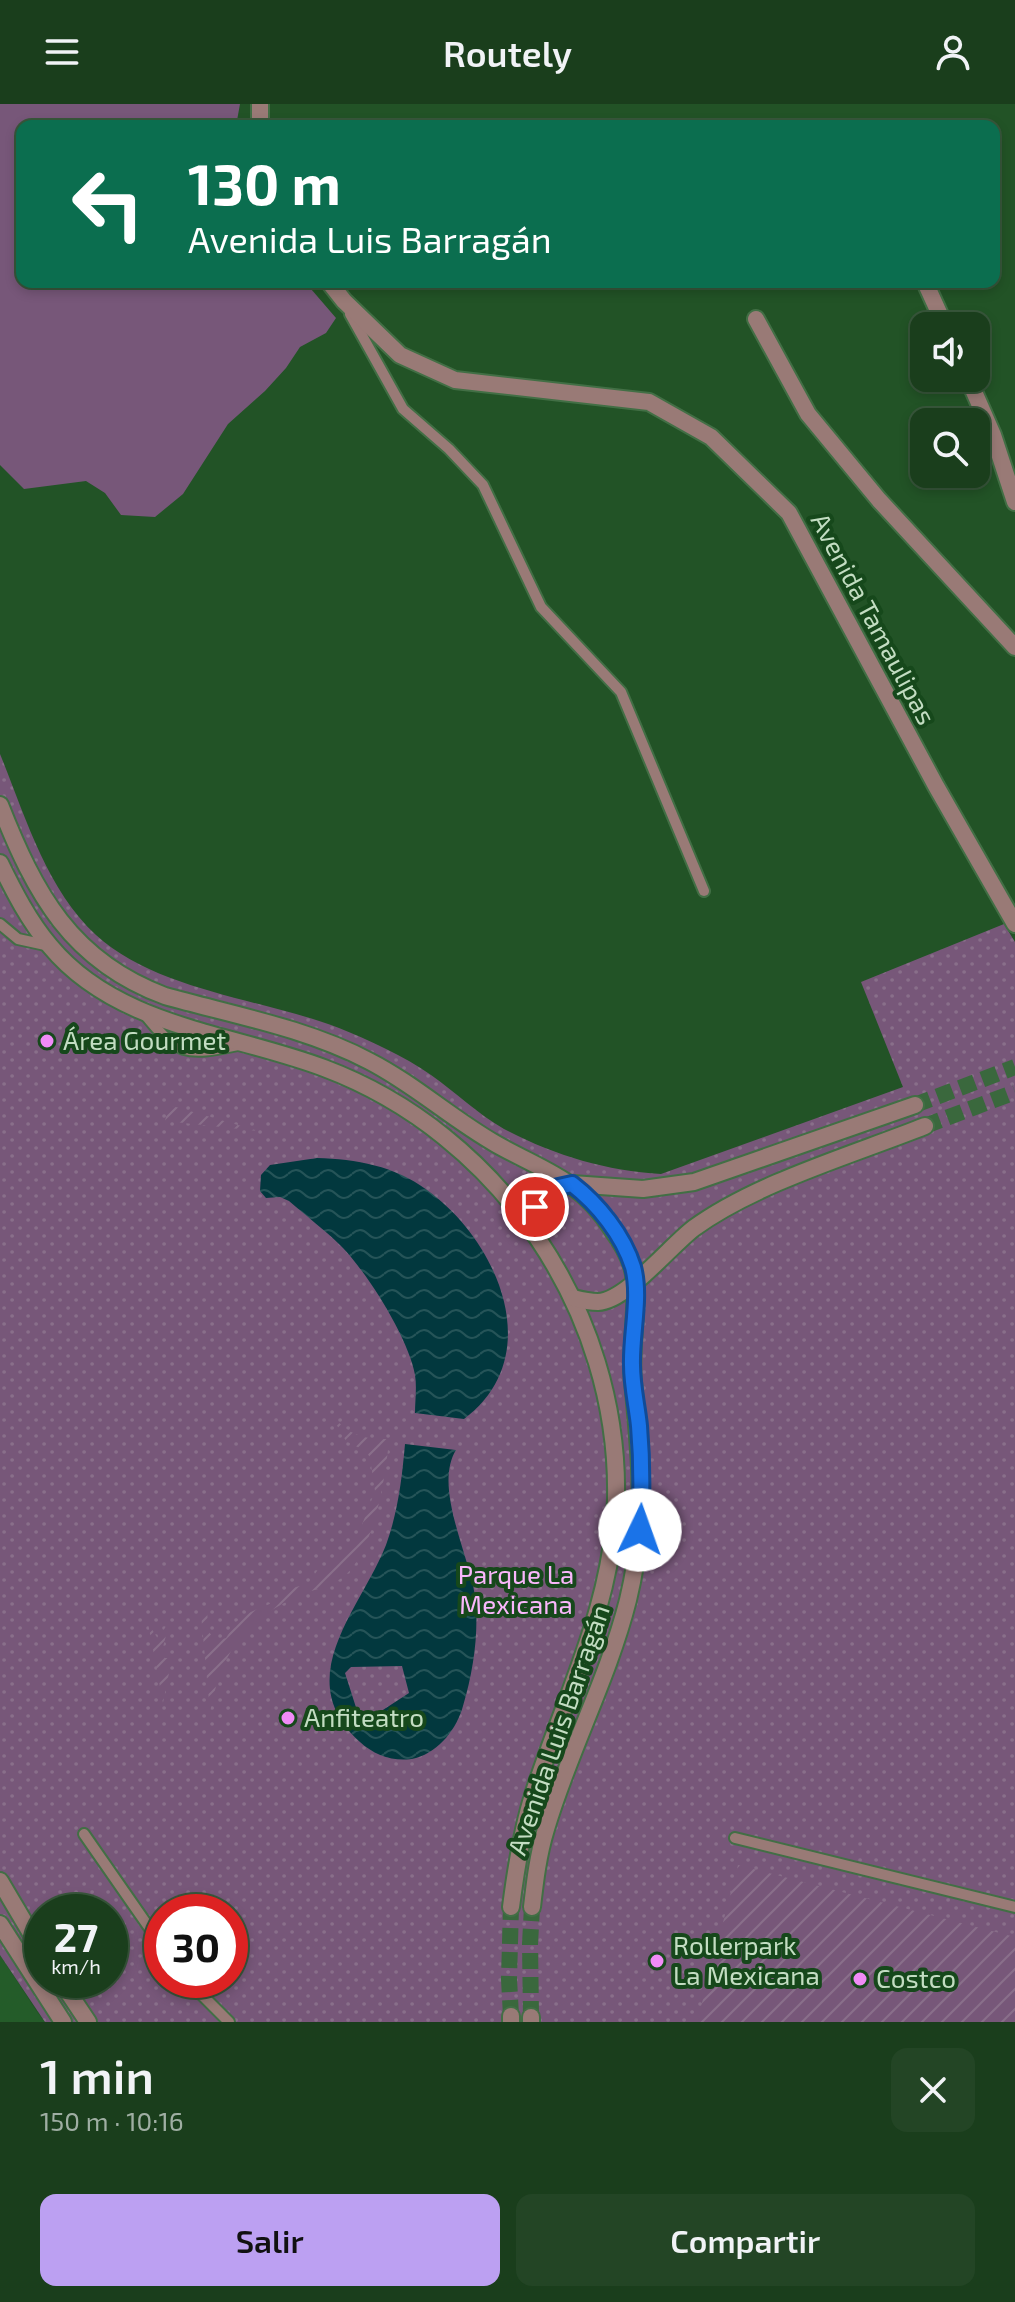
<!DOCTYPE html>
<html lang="es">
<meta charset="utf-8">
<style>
:root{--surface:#1a3e1c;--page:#234525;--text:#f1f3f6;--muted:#9faea3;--line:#38573b;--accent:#bca0f2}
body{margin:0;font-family:"Exo 2",sans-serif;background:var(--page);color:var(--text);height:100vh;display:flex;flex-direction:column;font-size:30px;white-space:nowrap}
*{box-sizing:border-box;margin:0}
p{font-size:26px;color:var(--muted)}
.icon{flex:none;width:44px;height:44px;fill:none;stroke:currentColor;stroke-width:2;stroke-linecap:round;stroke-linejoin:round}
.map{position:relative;height:1918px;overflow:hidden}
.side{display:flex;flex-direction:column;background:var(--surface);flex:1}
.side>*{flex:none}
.banner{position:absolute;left:16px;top:16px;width:984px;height:168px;border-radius:16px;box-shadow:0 4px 12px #0003,0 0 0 2px var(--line);background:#0b6e4f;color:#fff;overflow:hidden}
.tools{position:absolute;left:910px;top:208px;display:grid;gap:16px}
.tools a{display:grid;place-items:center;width:80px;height:80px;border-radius:16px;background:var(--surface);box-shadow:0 4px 12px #0003,0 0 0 2px var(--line);font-size:40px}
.speed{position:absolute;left:24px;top:1790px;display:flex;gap:16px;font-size:40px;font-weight:700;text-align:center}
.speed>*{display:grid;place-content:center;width:104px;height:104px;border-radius:50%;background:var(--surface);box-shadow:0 4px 12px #0003,0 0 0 2px var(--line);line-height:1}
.speed small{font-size:20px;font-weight:400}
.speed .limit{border:12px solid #d22;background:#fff;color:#111}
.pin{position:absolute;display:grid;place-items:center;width:68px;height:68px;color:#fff;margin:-34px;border:4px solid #fff;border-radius:50%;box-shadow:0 2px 8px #0007}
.me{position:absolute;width:88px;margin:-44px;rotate:3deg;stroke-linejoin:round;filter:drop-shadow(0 0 6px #0008)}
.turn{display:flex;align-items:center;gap:28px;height:168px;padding:0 40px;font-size:36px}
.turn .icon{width:104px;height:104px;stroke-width:2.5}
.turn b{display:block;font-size:56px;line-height:68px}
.round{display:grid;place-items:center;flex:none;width:84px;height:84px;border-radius:16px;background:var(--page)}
.head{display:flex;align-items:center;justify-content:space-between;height:136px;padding:0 40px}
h1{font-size:48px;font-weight:600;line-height:60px}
.button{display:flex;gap:16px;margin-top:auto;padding:16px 40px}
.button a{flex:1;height:92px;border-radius:16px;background:var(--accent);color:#111;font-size:32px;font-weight:600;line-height:92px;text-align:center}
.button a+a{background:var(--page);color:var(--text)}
header{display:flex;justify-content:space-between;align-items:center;height:104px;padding:0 40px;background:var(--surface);font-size:36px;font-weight:600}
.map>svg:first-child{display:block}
.built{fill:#245c29}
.grass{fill:#775779}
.park{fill:url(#park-dots);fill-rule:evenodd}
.garden{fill:url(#garden-furrows)}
.water{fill:url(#water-waves);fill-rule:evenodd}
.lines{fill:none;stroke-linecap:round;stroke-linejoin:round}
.minor-tunnel{stroke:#3a683d;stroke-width:16;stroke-dasharray:16 8;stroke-linecap:butt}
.service-casing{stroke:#426f45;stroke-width:14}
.minor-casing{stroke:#426f45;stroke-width:20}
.tertiary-casing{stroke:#426f45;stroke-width:20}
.service{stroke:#997a76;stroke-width:10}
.minor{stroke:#997a76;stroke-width:16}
.tertiary{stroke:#997a76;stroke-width:16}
.route-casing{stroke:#114b97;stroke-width:20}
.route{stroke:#1a73e8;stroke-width:14}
.poi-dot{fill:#f08bf6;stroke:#16481b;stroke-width:3}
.labels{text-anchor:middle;stroke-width:8;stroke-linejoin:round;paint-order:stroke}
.street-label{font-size:26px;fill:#c3ddc2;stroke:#16481b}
.poi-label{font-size:26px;fill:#c3ddc2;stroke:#16481b;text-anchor:start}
.park-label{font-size:26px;fill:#f9b7fb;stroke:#16481b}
</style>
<header><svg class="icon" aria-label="menu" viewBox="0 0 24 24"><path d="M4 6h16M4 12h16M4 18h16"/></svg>Routely<svg class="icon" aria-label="person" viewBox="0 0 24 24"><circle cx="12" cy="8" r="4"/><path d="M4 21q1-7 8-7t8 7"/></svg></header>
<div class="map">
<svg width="1015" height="1918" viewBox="0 0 1015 1918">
<defs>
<pattern id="park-dots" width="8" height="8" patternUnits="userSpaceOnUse" patternTransform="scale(2)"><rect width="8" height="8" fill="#775779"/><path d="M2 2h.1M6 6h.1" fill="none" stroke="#896f8a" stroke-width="1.8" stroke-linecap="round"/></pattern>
<pattern id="garden-furrows" width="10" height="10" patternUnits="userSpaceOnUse" patternTransform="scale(2)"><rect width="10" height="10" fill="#775779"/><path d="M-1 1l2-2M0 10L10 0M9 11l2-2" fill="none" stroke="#896f8a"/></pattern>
<pattern id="water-waves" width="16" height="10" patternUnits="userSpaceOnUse" patternTransform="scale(2)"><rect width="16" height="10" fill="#02383e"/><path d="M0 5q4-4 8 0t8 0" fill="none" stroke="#255458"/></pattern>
</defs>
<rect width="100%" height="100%" fill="#225326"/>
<!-- built -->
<polygon class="built" points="0,1851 37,1908 45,1918 0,1918"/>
<!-- grass -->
<polygon class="grass" points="0,0 240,0 236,22 22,22 22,178 305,178 336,214 326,229 300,243 286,264 265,287 228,320 183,390 155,413 121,411 105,389 86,377 24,385 0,361"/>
<!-- park -->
<path class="park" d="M0 650C25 711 46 785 96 831 157 887 264 895 339 924 369 936 404 952 431 971 455 988 478 1010 504 1025 553 1051 606 1067 661 1070L903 983 861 878 1004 820 1015 838V1918H45L0 1851ZM42 1808H110V1876H42ZM162 1808H230V1876H162Z"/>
<!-- garden -->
<g class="garden">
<polygon points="169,1001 259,1027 165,1017"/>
<path d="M331 1311C349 1330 362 1336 389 1335 386 1372 374 1449 343 1473 331 1482 312 1486 298 1492 242 1518 222 1548 210 1608L201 1510 207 1508 209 1528 216 1537 226 1534 236 1518 246 1510 272 1499 292 1484 308 1480 317 1467 344 1453 360 1426 375 1387 370 1354 367 1348 346 1337Z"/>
<polygon points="170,1516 162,1547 165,1554 172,1554 163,1599 148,1519 158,1535"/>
<polygon points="738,1761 1015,1833 1015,1918 697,1918"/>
</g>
<!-- water -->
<g class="water">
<path d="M317 1054C356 1055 395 1062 427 1086 498 1137 548 1252 464 1315L415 1309C415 1297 417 1283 415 1271 409 1235 367 1168 341 1142 325 1126 306 1112 289 1097L280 1093 266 1094 260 1087 261 1071 270 1061Z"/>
<path d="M405 1340 456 1346C432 1385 473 1457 476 1500 478 1535 473 1568 463 1602 457 1624 440 1647 416 1654 397 1659 375 1652 360 1638 289 1574 361 1505 386 1441 398 1408 402 1374 405 1340ZM402 1562 409 1589 366 1617 360 1616 345 1569 351 1563Z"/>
</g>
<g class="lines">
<!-- minor-tunnel -->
<g class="minor-tunnel">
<polyline points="915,1001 1015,963"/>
<polyline points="925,1022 1015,988"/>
<polyline points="511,1912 509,1875 511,1803"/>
<polyline points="531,1913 530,1840 532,1803"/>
</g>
<!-- service casing -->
<g class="service-casing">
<g id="service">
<polyline points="350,210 403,305 449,345 483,381 541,503 621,588 704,787"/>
<polyline points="0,820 18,835 50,842"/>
<path d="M143 908C177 951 185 952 238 941"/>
<polyline points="84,1730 162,1842"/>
<polyline points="735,1734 1015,1803"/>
<polyline points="187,1876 229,1918"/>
</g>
</g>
<!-- minor casing -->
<g class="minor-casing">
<g id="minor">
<polyline points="925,178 945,222"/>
<polyline points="756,215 808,310 879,396 1015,543"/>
<polyline points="968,274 993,331 1015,398"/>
<path d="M0 701C35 790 71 857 165 892 233 911 306 924 369 957 414 980 452 1015 496 1040 544 1067 581 1076 612 1125 620 1136 628 1149 632 1162 641 1191 629 1244 633 1278 641 1355 647 1418 628 1496 608 1575 569 1647 546 1725 538 1751 535 1777 532 1803"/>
<path d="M0 759C14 788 29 817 50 842 117 923 232 929 324 964 500 1030 620 1208 616 1395 613 1500 566 1590 534 1688 522 1725 516 1764 511 1803"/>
<polyline points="528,1119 535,1103 554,1084 572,1080 643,1085 694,1078 915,1001"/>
<path d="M573 1194C581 1196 589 1198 598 1198 626 1197 670 1142 694 1124 756 1079 852 1051 925 1022"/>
<polyline points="0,1777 42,1848"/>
<polyline points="0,1820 63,1918"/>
<polyline points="60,1876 88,1918"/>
<polyline points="511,1912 511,1918"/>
<polyline points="531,1913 531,1918"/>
</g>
</g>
<!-- tertiary casing -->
<g class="tertiary-casing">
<g id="tertiary">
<polyline points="260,0 260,22"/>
<polyline points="329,178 344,197 400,251 455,276 649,298 711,333 789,409 936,682 1015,820"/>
</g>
</g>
<!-- service -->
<use href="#service" class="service"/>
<!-- minor -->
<use href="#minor" class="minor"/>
<!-- tertiary -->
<use href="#tertiary" class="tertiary"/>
</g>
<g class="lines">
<!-- route casing -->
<g class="route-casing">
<path id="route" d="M535 1103 554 1084 572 1080C598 1100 623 1131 633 1163 641 1193 631 1230 632 1261 632 1282 637 1302 639 1322 642 1357 642 1391 640 1426"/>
</g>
<!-- route -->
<use href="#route" class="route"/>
</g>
<!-- markers -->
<g class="poi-dot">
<circle cx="47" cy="937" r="8"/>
<circle cx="288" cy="1614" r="8"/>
<circle cx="657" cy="1857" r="8"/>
<circle cx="860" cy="1875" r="8"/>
</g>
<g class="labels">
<!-- street labels -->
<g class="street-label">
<text transform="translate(873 515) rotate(62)" y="9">Avenida Tamaulipas</text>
<text transform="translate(559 1626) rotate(-71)" y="9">Avenida Luis Barragán</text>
</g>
<!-- poi labels -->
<g class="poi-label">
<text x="63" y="946">Área Gourmet</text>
<text x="304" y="1623">Anfiteatro</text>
<text x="673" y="1851">Rollerpark<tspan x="673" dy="30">La Mexicana</tspan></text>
<text x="876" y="1884">Costco</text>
</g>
<!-- park labels -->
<g class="park-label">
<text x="516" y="1480">Parque La<tspan x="516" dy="30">Mexicana</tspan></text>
</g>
</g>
</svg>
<div class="tools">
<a><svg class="icon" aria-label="sound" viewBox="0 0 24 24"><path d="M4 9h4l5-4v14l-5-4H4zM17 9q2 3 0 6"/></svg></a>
<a><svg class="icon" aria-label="search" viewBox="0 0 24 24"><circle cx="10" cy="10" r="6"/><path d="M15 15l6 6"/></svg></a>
</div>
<div class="speed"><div>27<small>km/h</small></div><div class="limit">30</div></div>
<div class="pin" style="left:535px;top:1103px;background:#d93025"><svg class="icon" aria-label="arrive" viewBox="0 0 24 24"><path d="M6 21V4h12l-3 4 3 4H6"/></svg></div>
<svg class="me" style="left:640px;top:1426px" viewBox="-20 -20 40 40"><circle r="19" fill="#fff"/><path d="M0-13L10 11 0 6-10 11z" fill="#1a73e8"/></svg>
<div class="banner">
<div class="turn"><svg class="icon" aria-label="left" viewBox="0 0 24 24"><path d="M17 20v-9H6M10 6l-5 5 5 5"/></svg><div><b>130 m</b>Avenida Luis Barragán</div></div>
</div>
</div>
<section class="side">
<div class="head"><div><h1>1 min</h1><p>150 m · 10:16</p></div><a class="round"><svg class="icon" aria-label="close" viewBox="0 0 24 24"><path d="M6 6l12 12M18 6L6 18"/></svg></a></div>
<div class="button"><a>Salir</a><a>Compartir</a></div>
</section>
